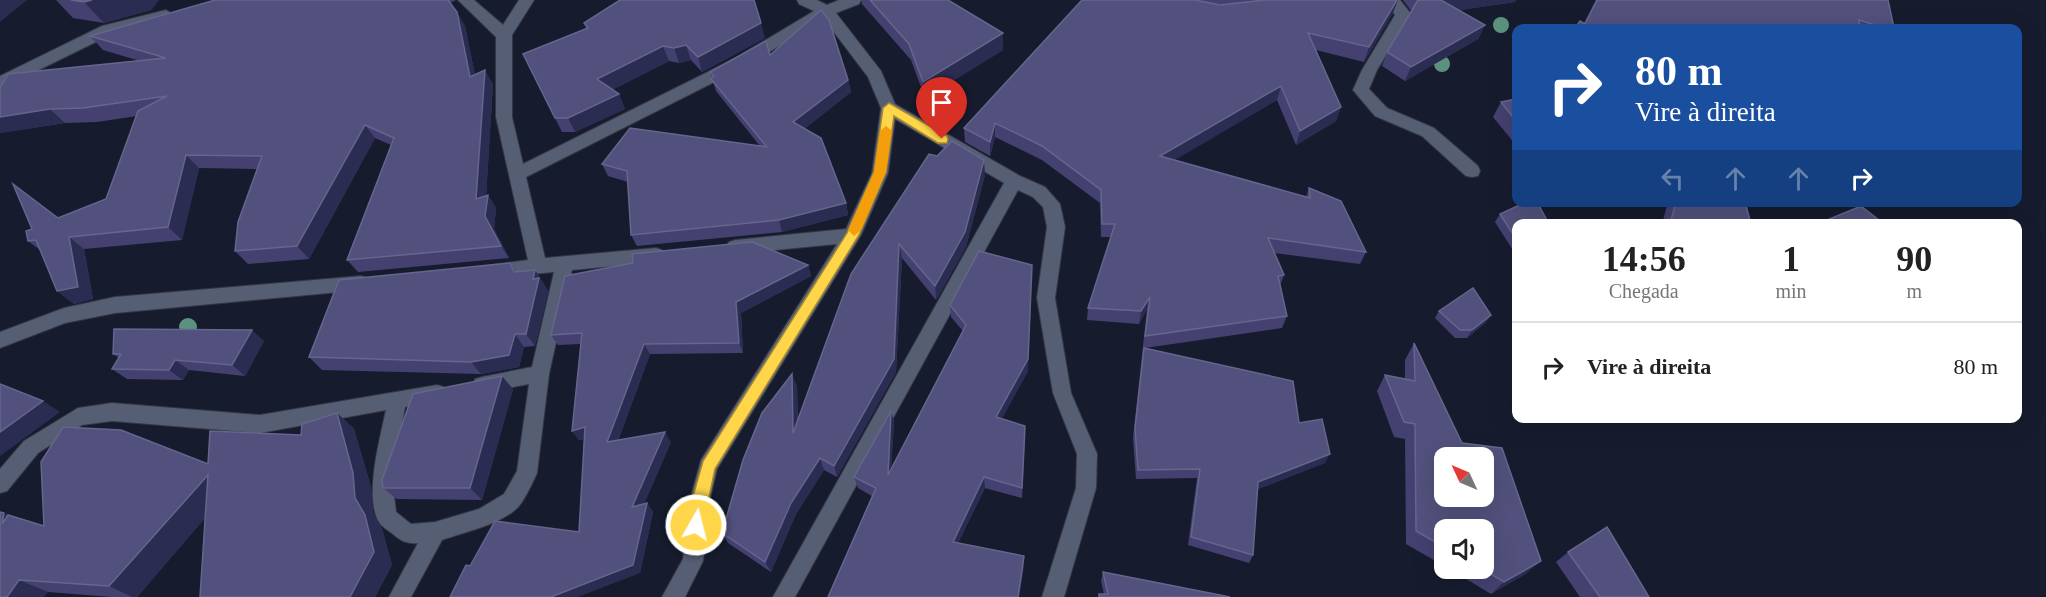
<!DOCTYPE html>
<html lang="pt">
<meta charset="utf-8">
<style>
:root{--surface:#fff;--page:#f2f2f2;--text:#222;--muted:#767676;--line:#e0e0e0}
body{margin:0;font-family:"Times New Roman",serif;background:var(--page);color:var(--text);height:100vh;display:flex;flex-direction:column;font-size:22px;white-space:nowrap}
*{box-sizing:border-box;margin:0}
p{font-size:20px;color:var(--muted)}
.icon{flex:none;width:33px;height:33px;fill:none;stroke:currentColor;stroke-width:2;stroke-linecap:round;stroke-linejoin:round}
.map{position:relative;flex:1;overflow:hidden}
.details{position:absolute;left:1512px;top:219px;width:510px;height:204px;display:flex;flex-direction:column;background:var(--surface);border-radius:12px;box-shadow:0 6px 24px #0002}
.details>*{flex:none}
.banner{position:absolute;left:1512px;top:24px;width:510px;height:183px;border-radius:12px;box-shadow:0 6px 24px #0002;background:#1a4fa0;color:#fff;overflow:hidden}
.needle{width:39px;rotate:314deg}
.tools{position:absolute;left:1434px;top:447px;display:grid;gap:12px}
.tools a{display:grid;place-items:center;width:60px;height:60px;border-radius:12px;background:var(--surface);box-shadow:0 6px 24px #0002;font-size:30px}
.pin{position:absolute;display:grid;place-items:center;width:51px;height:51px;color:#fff;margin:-62px -26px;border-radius:50% 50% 50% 0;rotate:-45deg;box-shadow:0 0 6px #0007}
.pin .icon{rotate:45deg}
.me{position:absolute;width:66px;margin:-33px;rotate:8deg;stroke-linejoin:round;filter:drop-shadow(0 0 4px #0008)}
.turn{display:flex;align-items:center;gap:21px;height:126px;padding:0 24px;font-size:27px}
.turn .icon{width:78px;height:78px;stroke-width:2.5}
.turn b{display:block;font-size:42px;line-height:51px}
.lanes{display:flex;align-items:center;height:57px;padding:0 24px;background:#0003;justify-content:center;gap:30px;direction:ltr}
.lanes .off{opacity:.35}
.eta{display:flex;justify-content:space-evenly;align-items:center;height:102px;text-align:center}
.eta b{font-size:36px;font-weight:700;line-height:42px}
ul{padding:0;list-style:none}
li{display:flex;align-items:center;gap:18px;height:90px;padding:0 24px;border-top:2px solid var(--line)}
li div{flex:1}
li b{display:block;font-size:22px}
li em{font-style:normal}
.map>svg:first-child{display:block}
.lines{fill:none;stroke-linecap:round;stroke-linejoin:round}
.minor-casing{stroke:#343746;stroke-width:2}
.minor{fill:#565e74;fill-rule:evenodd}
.tree{fill:#5c927d}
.wall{fill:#444171}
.shaded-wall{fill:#2b2c51}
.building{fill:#52517d;stroke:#66658d;stroke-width:1.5;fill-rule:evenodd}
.route{fill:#ffd54a;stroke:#a68a30;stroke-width:1.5}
.slow{fill:#f59e0b}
</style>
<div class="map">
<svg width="2046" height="597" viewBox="0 0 2046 597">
<rect width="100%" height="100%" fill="#161c2e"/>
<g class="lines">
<!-- minor casing -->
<g class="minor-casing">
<g id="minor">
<path d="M458 0H474L503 25 519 0H534L512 35V117L523 164 734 59 814 11 799 4 797 0H817L827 5 839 0H861L859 4 836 13 881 71 895 104 1020 176 1045 187 1060 204 1065 227 1055 298 1071 393 1097 454 1096 488 1064 597H1042L1076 488 1077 454 1053 393 1037 298 1047 227 1043 207 1033 197 1018 190 795 597H773L1004 183 895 119 888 173 861 235 717 469 708 507 703 561 685 597H662L683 559 688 507 701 460 837 244 735 254 729 252 726 247 729 242 735 240 846 229 872 173 881 108 868 77 824 19 744 67 526 177 545 258 656 248 662 250 665 255 662 260 656 262 572 270 549 374 537 473C532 484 526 497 519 506 505 523 462 533 442 540L411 597H389L418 543C407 544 401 541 393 534 388 530 382 527 379 522 364 497 380 438 386 410L260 433 112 421 82 425 38 453 7 491 0 493V469L24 441 78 408 112 403 260 415 437 385 444 387 446 393 444 399 405 407 392 478 396 512 411 524 435 522 479 509 504 494 517 471 529 384 482 393 475 391 473 385 475 379 482 377 532 367 554 272 490 278 484 276 481 271 484 266 528 260 496 117V37Z"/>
<polygon points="1385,0 1400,0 1411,14 1377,70 1369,89 1387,108 1434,128 1478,166 1480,171 1478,176 1472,177 1466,176 1422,136 1375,116 1353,90 1362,70 1395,15"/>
<polygon points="166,10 174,15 171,19 112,34 0,89 0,76 102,26"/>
<polygon points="361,276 367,278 370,283 367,288 361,290 115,313 65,323 0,348 0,332 64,308 115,297"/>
</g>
</g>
<!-- minor -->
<use href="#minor" class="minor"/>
</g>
<!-- trees -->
<g class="tree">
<circle cx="1501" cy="25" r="8"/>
<circle cx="1442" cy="64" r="8"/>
<circle cx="188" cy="327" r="9"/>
</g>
<!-- wall -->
<g class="wall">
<polygon points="56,0 159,0 151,10 104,23 73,18"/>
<polygon points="215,0 456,0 450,3 457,12 465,26 475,75 493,84 486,196 488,195 496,208 494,229 509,258 358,272 347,260 391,145 375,138 309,259 248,264 235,251 257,169 199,168 182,240 84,249 93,299 74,304 57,291 40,250 28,241 58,218 106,199 137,116 97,122 65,123 0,133 0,88 140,61 103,50 90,36"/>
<polygon points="861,0 948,0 1003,50 925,98 911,60 862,4"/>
<polygon points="1082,0 1398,0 1392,15 1364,62 1316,50 1341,107 1336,121 1296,145 1277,100 1174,160 1306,197 1309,188 1366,252 1360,264 1274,253 1284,275 1280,286 1287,316 1282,328 1145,348 1299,423 1325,463 1257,489 1253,555 1249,563 1188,545 1197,478 1136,479 1133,438 1147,309 1139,324 1087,320 1088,308 1111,237 1101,237 1100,203 1042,160 995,137 990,156 965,142 964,128"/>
<polygon points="1403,0 1516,0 1515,2 1459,10 1485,25 1478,39 1405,81 1382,66 1387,52 1412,12"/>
<polygon points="1596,0 1888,0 1894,28 1575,28 1584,23"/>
<polygon points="584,23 765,38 702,72 691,60 679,63 669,61 612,90 619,94 625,109 575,132 562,132 555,118 586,28"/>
<polygon points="770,55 848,80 851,92 804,129 846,203 848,215 782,232 637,246 631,235 628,182 608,176 602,164 760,146 716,91 710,72"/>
<polygon points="1516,99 1516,145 1493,117 1501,102"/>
<polygon points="985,175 966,247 936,300 902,258 896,372 837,477 824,470 796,514 771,572 728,543 722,533 797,386 798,422 851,274"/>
<polygon points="1668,202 1746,203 1751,224 1662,224"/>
<polygon points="1500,214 1516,224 1516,255 1495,222"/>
<polygon points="510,263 516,272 535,270 548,291 535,346 524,347 519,367 481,374 322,370 309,357"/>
<polygon points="808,265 811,276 741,313 743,353 650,354 618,441 671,442 644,504 647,503 653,512 640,573 470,566 579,532 584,439 579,440 572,431 581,344 558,345 551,335"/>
<polygon points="950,305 1028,371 1002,418 1025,438 1022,498 985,488 958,543 1024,565 1019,597 872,496 858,488 854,477 891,411 894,422 891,468 963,331 951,317"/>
<polygon points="1439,311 1491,315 1485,323 1467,338 1455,338 1435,318"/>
<polygon points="264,341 245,376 189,370 183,380 127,379 112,369 119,358 113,354"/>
<polygon points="1414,343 1462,443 1527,573 1491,594 1448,568 1484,568 1444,530 1444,566 1406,544 1405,439 1394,437 1377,391 1385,375 1405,379 1405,360"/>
<polygon points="513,389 482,500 397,499 383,488"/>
<polygon points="337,413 354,429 371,487 373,512 382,529 392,565 375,597 200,597 205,518 137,597 112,597 48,592 0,597 8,515 44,526 208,464 301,435"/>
<polygon points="1568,552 1649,597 1580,597 1556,562"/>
<polygon points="1103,572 1230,597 1099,597 1099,594 1104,594 1101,581"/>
</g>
<!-- shaded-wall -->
<g class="shaded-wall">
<polygon points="0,0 27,0 0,22"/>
<polygon points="92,0 159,0 151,10 104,23 84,2"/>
<polygon points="1398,0 1392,15 1364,62 1369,47"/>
<polygon points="1440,0 1516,0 1515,2 1434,14"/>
<polygon points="457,12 465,26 478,90 470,77"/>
<polygon points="761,23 765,38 702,72 698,57"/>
<polygon points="1485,25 1478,39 1405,81 1411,67"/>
<polygon points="1003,33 1003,50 925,98 923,82"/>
<polygon points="686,45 691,60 679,63 674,48"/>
<polygon points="663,46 669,61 604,94 597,79"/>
<polygon points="485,70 493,84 485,212 476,199"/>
<polygon points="848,80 851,92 797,135 793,122"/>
<polygon points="1281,86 1277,100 1158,170 1160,156"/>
<polygon points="619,94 625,109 575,132 568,118"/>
<polygon points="1341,107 1336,121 1296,145 1300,131"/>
<polygon points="50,109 65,123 0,133 0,117"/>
<polygon points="995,123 995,137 990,156 990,142"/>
<polygon points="365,125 375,138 309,259 297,246"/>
<polygon points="186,155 199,168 182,240 168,227"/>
<polygon points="984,160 985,175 966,247 936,300 935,286"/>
<polygon points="488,195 496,208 494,229 509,258 501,246 485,216"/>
<polygon points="846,203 848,215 782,232 779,220"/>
<polygon points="69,237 84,249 93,299 74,304 57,291"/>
<polygon points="899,244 902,258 896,372 837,477 834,466"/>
<polygon points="808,265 811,276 741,313 743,353 739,343 736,302"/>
<polygon points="535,270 548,291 535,346 526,334"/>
<polygon points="1032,278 1028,371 997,428 996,417"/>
<polygon points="1150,297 1147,309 1139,324 1141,311"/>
<polygon points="1491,315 1485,323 1467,338 1472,330"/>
<polygon points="252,330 264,341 245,376 232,365"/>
<polygon points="515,334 524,347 519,367 481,374 471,362"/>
<polygon points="644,344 650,354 614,452 607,442"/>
<polygon points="175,360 189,370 183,380 169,370"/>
<polygon points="792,374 797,386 798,445 793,433"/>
<polygon points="502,376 513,389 482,500 470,488"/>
<polygon points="43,401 60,412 0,456 0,432"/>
<polygon points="891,411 894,422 890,485 888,475"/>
<polygon points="337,413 354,429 371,487 373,512 382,529 392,565 375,597 350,597 355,498"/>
<polygon points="585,427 592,437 579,440 572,431"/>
<polygon points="665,432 671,442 639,516 632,507"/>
<polygon points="1330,454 1325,463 1254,491 1258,482"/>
<polygon points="820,458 824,470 796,514 771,572 765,562 791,503"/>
<polygon points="208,475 229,490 137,597 132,597 109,586"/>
<polygon points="984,477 985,488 954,551 953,542"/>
<polygon points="647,503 653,512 640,573 578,597 551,597"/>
<polygon points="4,513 32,527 2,524"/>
<polygon points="1024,556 1024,565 1019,597 1018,597"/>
<polygon points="1541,561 1527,573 1491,594 1504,582"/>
<polygon points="19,580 48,592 44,597 7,597"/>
</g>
<!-- building -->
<g class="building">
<polygon points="71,0 92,0 84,2"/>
<polygon points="215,0 448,0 457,12 470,77 485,70 476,199 488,195 485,216 501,246 347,260 394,138 365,125 297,246 235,251 238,222 262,156 186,155 168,227 69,237 78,287 57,291 36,240 28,241 26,231 32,229 13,184 58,218 106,199 138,111 167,96 83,108 50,109 0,117 0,88 8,74 166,58 90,36"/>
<polygon points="620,0 754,0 761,23 698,57 686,45 674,48 663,46 597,79 619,94 568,118 555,118 523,54 588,28 584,23"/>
<polygon points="870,0 948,0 1003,33 923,82 909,44"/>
<polygon points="1082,0 1195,0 1220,5 1265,0 1397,0 1369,47 1308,33 1341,107 1300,131 1281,86 1160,156 1310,198 1309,188 1341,201 1366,252 1268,238 1284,275 1278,276 1287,316 1145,336 1150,297 1141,311 1088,308 1115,224 1102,224 1101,190 1042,146 995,123 990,142 964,128"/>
<polygon points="1418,0 1441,0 1485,25 1411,67 1387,52"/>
<polygon points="1597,0 1888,0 1894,28 1885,28 1859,20 1860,28 1575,28 1580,21 1585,24"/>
<polygon points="821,10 829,20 848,80 793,122 821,138 846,203 779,220 631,235 627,171 602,164 630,128 767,147 711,79 714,76 710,72 766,41 770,55"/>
<polygon points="1516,99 1516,121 1501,102"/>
<polygon points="952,141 984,160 965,232 935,286 899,244 894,359 834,466 820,458 791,503 765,562 722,533 743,460 762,413 792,374 793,433 851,274 929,154 937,156"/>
<polygon points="1526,202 1537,202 1549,224 1516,224 1516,239 1500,214"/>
<polygon points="1676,202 1745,202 1751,224 1670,224"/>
<polygon points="1861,206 1884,224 1824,224 1822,222"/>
<polygon points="752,242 808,265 736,302 739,343 644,344 607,442 665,432 632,507 647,503 633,565 551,597 450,597 466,565 470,566 495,521 579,532 585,427 572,431 582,333 551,335 565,276 633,263 632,254"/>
<polygon points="979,251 1032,265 1028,359 996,417 1025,426 1022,488 984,477 953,542 1024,556 1018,597 828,597 876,488 854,477 891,411 888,475 966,325 950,305"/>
<polygon points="510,263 514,272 535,270 533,279 539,278 526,334 515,334 509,355 471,362 309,357 339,280"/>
<polygon points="1473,288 1491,315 1472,330 1460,330 1439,311"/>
<polygon points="114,329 252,330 232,365 175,360 169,370 112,369 121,354 113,354"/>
<path d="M1414 343 1462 443 1502 448 1541 561 1504 582 1481 568H1484V530H1444V547L1416 531 1415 424 1404 422 1385 375 1415 381ZM1444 458H1484V496H1444Z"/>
<polygon points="1144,348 1293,381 1299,423 1322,419 1330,454 1258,482 1253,555 1191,537 1200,469 1138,470 1135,428"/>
<polygon points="502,376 470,488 383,488 382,480 413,394"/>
<polygon points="0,384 43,401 0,432"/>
<polygon points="337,413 353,473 355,498 365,515 374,552 350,597 200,597 208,475 109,586 19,580 7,597 0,597 0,512 4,513 2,524 8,515 44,526 41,462 63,427 121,430 208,464 210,431 301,435 302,424"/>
<polygon points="1607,527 1649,597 1600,597 1568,552"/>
<polygon points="1103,572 1230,597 1099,597 1099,594 1108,594"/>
</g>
<!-- route -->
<polygon class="route" points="889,103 947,136 948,139 947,143 938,143 894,116 886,172 859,235 715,469 702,530 696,532 691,530 688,525 690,507 703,461 847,233 874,172 883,108"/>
<!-- slow -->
<polygon class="slow" points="886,126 892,131 886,172 861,230 854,236 848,230 874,172 880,131"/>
</svg>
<div class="tools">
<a><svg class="needle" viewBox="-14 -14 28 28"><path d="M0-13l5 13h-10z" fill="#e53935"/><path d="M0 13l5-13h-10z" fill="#767676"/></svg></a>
<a><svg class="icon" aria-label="sound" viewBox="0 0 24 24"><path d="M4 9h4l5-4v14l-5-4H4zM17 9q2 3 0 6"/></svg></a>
</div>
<div class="pin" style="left:942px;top:139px;background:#d93025"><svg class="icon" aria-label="arrive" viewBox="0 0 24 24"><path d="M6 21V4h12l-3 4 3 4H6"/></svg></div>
<svg class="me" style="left:696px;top:525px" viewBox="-20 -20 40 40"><circle r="17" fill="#ffd54a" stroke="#fff" stroke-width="3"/><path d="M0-11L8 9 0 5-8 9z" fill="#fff"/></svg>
<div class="banner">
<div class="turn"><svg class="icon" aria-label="right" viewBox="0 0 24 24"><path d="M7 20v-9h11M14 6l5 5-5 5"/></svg><div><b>80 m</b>Vire à direita</div></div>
<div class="lanes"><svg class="icon off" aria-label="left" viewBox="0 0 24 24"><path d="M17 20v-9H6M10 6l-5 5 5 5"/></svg><svg class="icon off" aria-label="ahead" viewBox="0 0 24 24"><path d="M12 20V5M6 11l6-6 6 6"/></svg><svg class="icon off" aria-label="ahead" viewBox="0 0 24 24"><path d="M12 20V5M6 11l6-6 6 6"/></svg><svg class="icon" aria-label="right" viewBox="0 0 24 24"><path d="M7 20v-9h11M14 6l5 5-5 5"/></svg></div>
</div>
<section class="details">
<div class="eta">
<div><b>14:56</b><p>Chegada</p></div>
<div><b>1</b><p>min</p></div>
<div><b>90</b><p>m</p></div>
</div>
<ul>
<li><svg class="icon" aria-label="right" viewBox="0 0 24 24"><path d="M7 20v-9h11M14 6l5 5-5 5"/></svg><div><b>Vire à direita</b></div><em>80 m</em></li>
</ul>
</section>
</div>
